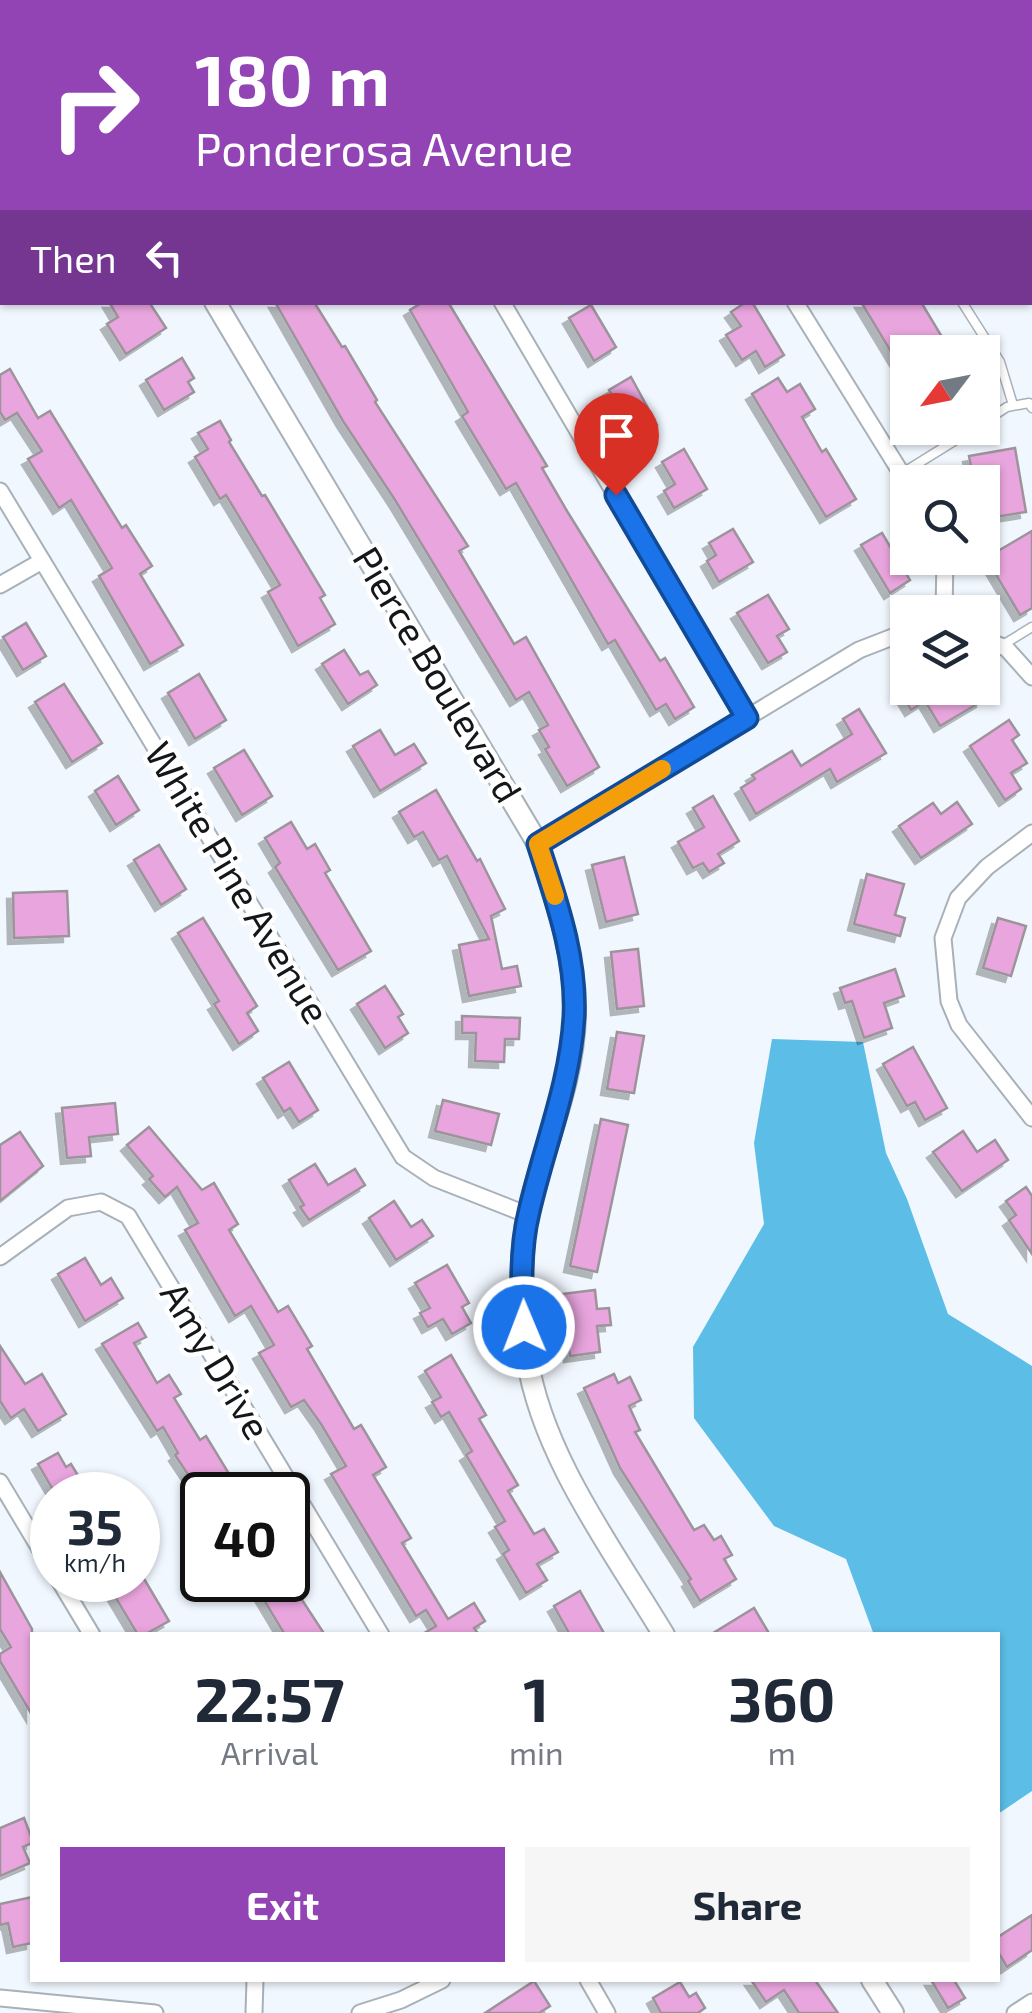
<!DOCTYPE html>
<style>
:root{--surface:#fff;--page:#f6f6f7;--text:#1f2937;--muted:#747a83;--accent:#9244b5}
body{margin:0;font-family:"Exo 2",sans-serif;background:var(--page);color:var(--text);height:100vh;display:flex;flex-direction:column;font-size:38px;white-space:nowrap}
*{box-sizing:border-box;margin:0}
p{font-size:32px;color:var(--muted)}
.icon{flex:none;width:55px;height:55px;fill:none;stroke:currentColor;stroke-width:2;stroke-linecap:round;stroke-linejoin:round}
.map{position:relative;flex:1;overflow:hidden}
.drawer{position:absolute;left:30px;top:1632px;width:970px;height:350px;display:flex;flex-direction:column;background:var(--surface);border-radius:0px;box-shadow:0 2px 8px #0004}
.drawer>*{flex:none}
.guide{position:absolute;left:0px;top:0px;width:1032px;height:305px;box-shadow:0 2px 8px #0004;background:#9244b5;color:#fff;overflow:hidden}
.needle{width:65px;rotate:238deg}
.tools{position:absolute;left:890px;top:335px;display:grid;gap:20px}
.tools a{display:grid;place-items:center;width:110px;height:110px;border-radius:0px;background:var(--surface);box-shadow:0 2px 8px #0004;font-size:50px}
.speed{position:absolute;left:30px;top:1472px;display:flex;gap:20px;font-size:50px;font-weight:700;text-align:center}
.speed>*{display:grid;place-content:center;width:130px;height:130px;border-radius:50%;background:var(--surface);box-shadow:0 2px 8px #0004;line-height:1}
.speed small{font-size:25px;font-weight:400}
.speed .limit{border:5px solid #111;border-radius:15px;background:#fff;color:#111}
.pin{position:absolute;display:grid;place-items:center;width:85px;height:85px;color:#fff;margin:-102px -42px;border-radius:50% 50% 50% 0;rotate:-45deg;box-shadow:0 0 10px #0007}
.pin .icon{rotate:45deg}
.me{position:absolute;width:110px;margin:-55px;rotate:359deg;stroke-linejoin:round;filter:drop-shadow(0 0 8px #0008)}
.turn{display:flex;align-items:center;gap:35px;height:210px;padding:0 30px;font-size:45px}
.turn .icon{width:130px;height:130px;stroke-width:2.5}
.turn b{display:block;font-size:70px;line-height:85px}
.then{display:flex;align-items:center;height:95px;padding:0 30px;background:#0003;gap:20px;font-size:38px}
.eta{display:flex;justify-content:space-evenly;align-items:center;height:170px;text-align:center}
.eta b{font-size:60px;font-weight:700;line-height:70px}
.primary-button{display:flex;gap:20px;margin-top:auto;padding:20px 30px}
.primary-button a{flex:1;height:115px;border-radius:0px;background:var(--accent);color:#fff;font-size:40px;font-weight:700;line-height:115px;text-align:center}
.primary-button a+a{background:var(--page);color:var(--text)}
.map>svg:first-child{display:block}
.water{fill:#5cbde7}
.building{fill:#e9a5de;stroke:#9d949b;stroke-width:2.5;filter:url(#shadow)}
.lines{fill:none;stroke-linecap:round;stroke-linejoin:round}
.lane-casing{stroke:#a8b0b8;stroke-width:11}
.street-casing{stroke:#a8b0b8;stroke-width:19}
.secondary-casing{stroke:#a8b0b8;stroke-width:24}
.highway-casing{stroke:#a8b0b8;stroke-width:31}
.lane{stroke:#fff;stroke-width:8}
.street{stroke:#fff;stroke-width:15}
.secondary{stroke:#fff;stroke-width:20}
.highway{stroke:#fff;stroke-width:28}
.route-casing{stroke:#114b97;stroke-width:25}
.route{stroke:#1a73e8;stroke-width:18}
.slow{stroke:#f59e0b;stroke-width:18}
.labels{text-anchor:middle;stroke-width:9;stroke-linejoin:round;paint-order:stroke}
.street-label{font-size:38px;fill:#14171a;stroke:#fff}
</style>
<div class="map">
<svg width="1032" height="2013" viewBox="0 0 1032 2013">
<defs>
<filter id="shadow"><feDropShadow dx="-6" dy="6" stdDeviation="0" flood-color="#0004"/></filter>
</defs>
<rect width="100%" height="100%" fill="#f0f7fe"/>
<!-- water -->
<polygon class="water" points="772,1039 863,1042 886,1153 907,1199 948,1314 1032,1366 1032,1791 998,1814 998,1635 874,1635 846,1559 774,1526 694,1418 693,1347 764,1224 754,1143"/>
<!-- building -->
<g class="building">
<polygon points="109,302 149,302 166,328 126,354 107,324 118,317"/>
<polygon points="275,302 314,302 342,347 345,346 377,400 375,402 468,546 459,551 514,644 526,637 599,767 567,786 545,749 549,747 539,730 548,725 529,692 516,700 395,500 343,421"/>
<polygon points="423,302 448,302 547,466 542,468 567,511 660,661 665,658 694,707 675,719 666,704 656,710 615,640 608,644 516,483 506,489 462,416 468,412 410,310"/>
<polygon points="746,302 752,302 784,355 765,367 756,351 742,360 726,335 741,326 731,312"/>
<polygon points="861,302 921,302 951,352 908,352 908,380"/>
<polygon points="591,305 616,347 594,361 569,318"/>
<polygon points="182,358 194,378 188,382 194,392 164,410 146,380"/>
<polygon points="10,369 38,418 50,411 122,528 126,525 152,566 140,574 183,645 150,664 99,576 112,568 71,500 59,508 28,459 42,451 17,413 5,420 0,412 0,375"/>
<polygon points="631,377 657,425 637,437 609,390"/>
<polygon points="778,378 787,392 800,384 815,409 802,417 822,452 826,449 856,499 826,517 752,394"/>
<polygon points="220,421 231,440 229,442 262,496 265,495 325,595 320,598 335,624 298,646 268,592 280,585 226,495 220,499 195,457 208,449 198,433"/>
<polygon points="1015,448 1026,512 982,519 982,482 974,482 969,456"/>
<polygon points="684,449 707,489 674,508 664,491 675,484 662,462"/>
<polygon points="733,529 753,562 719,582 707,561 716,555 709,543"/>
<polygon points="1032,531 1032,608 1020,615 986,558"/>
<polygon points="882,533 910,580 890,593 861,545"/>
<polygon points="768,595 789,629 777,636 787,652 768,663 737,613"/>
<polygon points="26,623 46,656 23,670 3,637"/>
<polygon points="344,650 360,675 368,671 377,685 348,704 322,664"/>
<polygon points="199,674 226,720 195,739 168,693"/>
<polygon points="64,684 102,743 72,762 35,702"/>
<polygon points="898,688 951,688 956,694 974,688 982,701 940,726 925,701 911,710"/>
<polygon points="859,709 886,753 837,782 830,769 756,814 741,788 755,779 752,775 792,751 801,766 852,734 843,719"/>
<polygon points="1009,720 1019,735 1012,740 1027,763 1011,773 1021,789 1005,800 970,746"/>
<polygon points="380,730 395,755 414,744 426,763 380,791 353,746"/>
<polygon points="244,750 272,796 242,815 214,768"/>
<polygon points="118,776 139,810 116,825 95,791"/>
<polygon points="436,790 477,861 480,859 505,909 491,916 502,969 517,966 521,986 469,996 459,945 489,939 447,856 439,860 423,832 414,837 399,812"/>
<polygon points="713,796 739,841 718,854 724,863 709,872 703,863 693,868 678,842 704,827 693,808"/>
<polygon points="957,802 972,824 921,858 899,826 933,803 941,814"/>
<polygon points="291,822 307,849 315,844 330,870 325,873 371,951 338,970 275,867 280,863 265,838"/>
<polygon points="159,845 186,889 161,905 134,860"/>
<polygon points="624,857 638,914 606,922 592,865"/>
<polygon points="867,874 904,884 895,915 905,918 900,936 854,924"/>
<polygon points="67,891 69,936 14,938 13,893"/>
<polygon points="203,918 257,1006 247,1013 258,1031 239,1044 214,1004 219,1001 178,933"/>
<polygon points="998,918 1026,926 1011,976 983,968"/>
<polygon points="638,949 644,1006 617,1009 611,952"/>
<polygon points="895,969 904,996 884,1003 892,1028 864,1038 852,1001 845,1003 840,988"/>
<polygon points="385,986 403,1014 398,1017 408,1033 385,1048 357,1004"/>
<polygon points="462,1016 520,1018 519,1039 505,1039 504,1062 475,1061 476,1033 462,1033"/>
<polygon points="617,1032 644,1036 634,1093 607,1089"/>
<polygon points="913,1047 947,1108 925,1120 915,1102 907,1106 883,1064"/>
<polygon points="289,1062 318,1110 299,1122 290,1108 284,1112 263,1078"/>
<polygon points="443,1100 499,1114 491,1145 435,1131"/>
<polygon points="115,1103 118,1134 89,1137 91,1156 67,1158 62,1108"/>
<polygon points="601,1119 628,1125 597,1272 570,1266"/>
<polygon points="149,1127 202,1190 214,1183 238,1224 229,1230 278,1312 288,1306 312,1346 307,1349 354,1429 361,1425 386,1467 373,1475 411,1538 402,1543 448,1619 474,1603 485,1621 474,1628 479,1635 421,1635 436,1626 426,1610 416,1616 331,1474 346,1466 321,1424 304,1400 291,1407 259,1353 274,1345 251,1306 235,1316 185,1230 198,1223 177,1187 165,1197 149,1179 153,1176 127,1145"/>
<polygon points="963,1131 977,1152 995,1140 1008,1160 962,1191 933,1152"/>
<polygon points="20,1132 43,1166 0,1201 0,1145"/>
<polygon points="315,1164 328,1185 355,1169 365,1185 309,1220 300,1207 304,1205 289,1180"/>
<polygon points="1026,1187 1032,1196 1032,1254 1009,1220 1016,1215 1006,1201"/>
<polygon points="394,1201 411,1227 422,1220 433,1236 396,1260 369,1218"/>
<polygon points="85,1258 101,1285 111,1278 123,1298 85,1321 58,1274"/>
<polygon points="447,1265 469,1303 462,1307 471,1323 452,1334 443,1319 428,1327 420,1313 430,1308 415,1283"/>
<polygon points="595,1290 597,1309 609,1308 611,1325 597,1326 600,1352 570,1356 562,1294"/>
<polygon points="138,1323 146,1337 134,1343 157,1383 169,1375 181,1394 174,1398 200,1440 206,1436 231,1477 201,1494 175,1455 178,1453 163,1427 157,1431 102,1344"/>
<polygon points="0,1346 25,1384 42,1374 66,1414 38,1431 24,1409 11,1418 0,1401"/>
<polygon points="451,1355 486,1415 479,1419 518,1485 508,1491 534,1534 544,1529 558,1552 537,1564 547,1580 526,1593 503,1554 509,1550 495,1527 505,1521 466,1455 472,1451 449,1412 441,1417 432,1402 441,1397 425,1371"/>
<polygon points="614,1374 618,1383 630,1377 641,1400 629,1406 640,1430 635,1432 694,1530 704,1525 714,1540 721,1536 732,1555 724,1559 736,1579 700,1601 688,1581 691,1579 620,1468 584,1388"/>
<polygon points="58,1453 66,1467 71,1464 90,1495 56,1495 38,1464"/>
<polygon points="0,1572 32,1629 32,1715 0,1661 0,1654 11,1647 0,1629"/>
<polygon points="143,1577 169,1621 144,1635 138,1635 114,1595"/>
<polygon points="252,1580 289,1580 325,1635 285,1635"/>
<polygon points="580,1591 605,1635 570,1635 554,1606"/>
<polygon points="754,1608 770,1635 710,1635"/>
<polygon points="24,1818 32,1839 32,1843 23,1847 30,1863 0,1876 0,1828"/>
<polygon points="32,1897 32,1943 13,1947 8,1923 0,1925 0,1904"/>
<polygon points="1032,1915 1032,1950 1007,1967 998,1952 998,1937"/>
<polygon points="751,1980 815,1980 838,2013 799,2013 784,1990 766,2002"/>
<polygon points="931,1980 954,1980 965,1998 948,2008"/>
<polygon points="534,1981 550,2006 539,2013 485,2013"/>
<polygon points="680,1982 689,1997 696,1993 705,2008 698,2013 661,2013 653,1998"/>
</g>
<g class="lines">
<!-- lane casing -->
<g class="lane-casing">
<g id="lane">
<polyline points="962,302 1000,362 1013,405"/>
<polyline points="982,423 1007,407 1029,403 1032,408"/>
<polyline points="901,474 975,428"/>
<polyline points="1001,646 1032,627"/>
</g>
</g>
<!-- street casing -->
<g class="street-casing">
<g id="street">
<polyline points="323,0 324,2"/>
<polyline points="641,2 642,0"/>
<polyline points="502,302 747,718"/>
<polyline points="795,302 908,484"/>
<polyline points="0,491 403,1157 434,1178 528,1215"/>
<polyline points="0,585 42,561"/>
<polyline points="944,612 945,558"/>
<polyline points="982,639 1006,648 1032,677"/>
<polyline points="1032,833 987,867 958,898 943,938 949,1001 959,1025 1032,1118"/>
<polyline points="538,844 859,650 908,631"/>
<polyline points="0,1257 68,1208 101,1202 128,1216 381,1635"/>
<polyline points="0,1482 52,1569"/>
<polyline points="59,1580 92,1635"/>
<polyline points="588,1980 607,2013"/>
<polyline points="0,1998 155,2013"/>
<polyline points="254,2013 255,1980"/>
<polyline points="360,2013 401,2000 442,1980"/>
<polyline points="1015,2013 1032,2002"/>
</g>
</g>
<!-- secondary casing -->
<g class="secondary-casing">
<g id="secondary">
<polyline points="34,0 36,2"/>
<path d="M215 302 538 844C556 900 575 954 575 1014 574 1084 543 1146 528 1213 519 1259 519 1312 527 1357 542 1456 613 1550 664 1635"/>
<polyline points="872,1980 893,2013"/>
</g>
</g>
<!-- highway casing -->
<g class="highway-casing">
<g id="highway">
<polyline points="931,0 933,2"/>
<polyline points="1030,13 1032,16"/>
<polyline points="1030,146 1032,149"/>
</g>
</g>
<!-- lane -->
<use href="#lane" class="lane"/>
<!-- street -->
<use href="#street" class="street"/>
<!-- secondary -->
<use href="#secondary" class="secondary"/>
<!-- highway -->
<use href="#highway" class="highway"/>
</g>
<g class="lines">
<!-- route casing -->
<g class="route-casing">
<path id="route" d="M524 1327C521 1291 520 1248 529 1212 544 1146 570 1085 574 1017 577 957 556 900 538 844L747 718 616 495"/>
</g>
<!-- route -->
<use href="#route" class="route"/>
<!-- slow -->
<polyline class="slow" points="555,896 538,844 662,769"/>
</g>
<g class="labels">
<!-- street labels -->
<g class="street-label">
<text transform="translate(437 675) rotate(59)" y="13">Pierce Boulevard</text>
<text transform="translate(237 883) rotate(59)" y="13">White Pine Avenue</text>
<text transform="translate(215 1361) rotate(59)" y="13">Amy Drive</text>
</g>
</g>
</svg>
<div class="tools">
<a><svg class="needle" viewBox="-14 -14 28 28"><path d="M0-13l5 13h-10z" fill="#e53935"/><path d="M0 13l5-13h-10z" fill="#747a83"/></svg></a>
<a><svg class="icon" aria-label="search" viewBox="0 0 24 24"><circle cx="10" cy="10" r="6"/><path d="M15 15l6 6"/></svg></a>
<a><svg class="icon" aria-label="layers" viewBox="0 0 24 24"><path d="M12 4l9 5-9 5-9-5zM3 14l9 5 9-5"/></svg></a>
</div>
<div class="speed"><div>35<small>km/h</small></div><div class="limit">40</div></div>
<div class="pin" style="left:616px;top:495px;background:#d93025"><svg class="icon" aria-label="arrive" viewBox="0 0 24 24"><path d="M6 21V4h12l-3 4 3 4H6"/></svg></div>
<svg class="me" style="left:524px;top:1327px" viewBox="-20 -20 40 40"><circle r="17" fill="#1a73e8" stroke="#fff" stroke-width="3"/><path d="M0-11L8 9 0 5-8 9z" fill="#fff"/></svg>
<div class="guide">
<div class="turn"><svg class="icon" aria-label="right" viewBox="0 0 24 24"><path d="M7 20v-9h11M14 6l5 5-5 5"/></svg><div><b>180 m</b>Ponderosa Avenue</div></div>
<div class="then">Then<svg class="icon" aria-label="left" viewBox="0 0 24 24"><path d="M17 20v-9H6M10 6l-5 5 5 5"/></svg></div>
</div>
<section class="drawer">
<div class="eta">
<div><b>22:57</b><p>Arrival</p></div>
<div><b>1</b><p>min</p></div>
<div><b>360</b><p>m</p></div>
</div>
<div class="primary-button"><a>Exit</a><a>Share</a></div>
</section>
</div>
